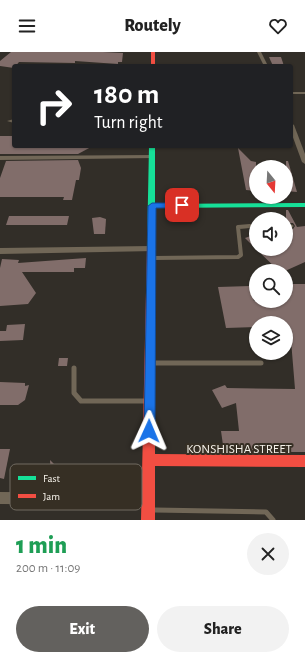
<!DOCTYPE html>
<meta charset="utf-8">
<style>
:root{--surface:#fff;--page:#f2f2f2;--text:#222;--muted:#767676;--accent:#63615e}
body{margin:0;font-family:"Alegreya Sans",sans-serif;background:var(--page);color:var(--text);height:100vh;display:flex;flex-direction:column;font-size:15px;white-space:nowrap}
*{box-sizing:border-box;margin:0}
p{font-size:13px;color:var(--muted)}
.icon{flex:none;width:22px;height:22px;fill:none;stroke:currentColor;stroke-width:2;stroke-linecap:round;stroke-linejoin:round}
.map{position:relative;height:468px;overflow:hidden}
.drawer{display:flex;flex-direction:column;background:var(--surface);flex:1}
.drawer>*{flex:none}
.top-card{position:absolute;left:12px;top:12px;width:281px;height:84px;border-radius:4px;box-shadow:0 1px 3px #0004;background:#202124;color:#fff;overflow:hidden}
.needle{width:26px;rotate:162deg}
.tools{position:absolute;left:249px;top:108px;display:grid;gap:8px}
.tools a{display:grid;place-items:center;width:44px;height:44px;border-radius:50%;background:var(--surface);box-shadow:0 1px 3px #0004;font-size:20px}
.pin{position:absolute;display:grid;place-items:center;width:34px;height:34px;color:#fff;margin:-17px;border-radius:8px;box-shadow:0 2px 6px #0006}
.me{position:absolute;width:44px;margin:-22px;rotate:1deg;stroke-linejoin:round;filter:drop-shadow(0 0 3px #0008)}
.turn{display:flex;align-items:center;gap:14px;height:84px;padding:0 16px;font-size:18px}
.turn .icon{width:52px;height:52px;stroke-width:2.5}
.turn b{display:block;font-size:28px;line-height:34px}
.round{display:grid;place-items:center;flex:none;width:42px;height:42px;border-radius:21px;background:var(--page)}
.summary{display:flex;align-items:center;justify-content:space-between;height:68px;padding:0 16px}
h1{font-size:24px;font-weight:800;line-height:30px;color:#1e9e55}
.cta{display:flex;gap:8px;margin-top:auto;padding:8px 16px}
.cta a{flex:1;height:46px;border-radius:24px;background:var(--accent);color:#fff;font-size:16px;font-weight:800;line-height:46px;text-align:center}
.cta a+a{background:var(--page);color:var(--text)}
header{display:flex;justify-content:space-between;align-items:center;height:52px;padding:0 16px;background:var(--surface);font-size:18px;font-weight:800}
.map>svg:first-child{display:block}
.building{fill:#816d6a}
.lines{fill:none;stroke-linecap:round;stroke-linejoin:round}
.lane-far2{stroke:#716757;stroke-width:3}
.lane-far1{stroke:#716757;stroke-width:4}
.lane{stroke:#716757;stroke-width:5}
.street{fill:#716757;fill-rule:evenodd}
.fast{fill:#16e098;fill-rule:evenodd}
.jam{fill:#f24e42;fill-rule:evenodd}
.route{fill:#1a73e8;stroke:#114b97}
.labels{text-anchor:middle;stroke-width:4;stroke-linejoin:round;paint-order:stroke}
.near-street-label{font-size:13px;fill:#f7f3eb;stroke:#362f24}
.key{fill:#362f24;stroke:#706a60;stroke-width:1}
.key-label{font-size:11px;fill:#f7f3eb}
</style>
<header><svg class="icon" aria-label="menu" viewBox="0 0 24 24"><path d="M4 6h16M4 12h16M4 18h16"/></svg>Routely<svg class="icon" aria-label="heart" viewBox="0 0 24 24"><path d="M12 20l-8-8c-3-5 5-10 8-4 3-6 11-1 8 4z"/></svg></header>
<div class="map">
<svg width="305" height="468" viewBox="0 0 305 468">
<rect width="100%" height="100%" fill="#322e28"/>
<!-- building -->
<g class="building">
<polygon points="11,0 103,0 123,1 122,10 118,10 118,12 75,9 75,11 19,10 14,16 0,14 0,9"/>
<polygon points="269,5 281,5 284,14 273,14"/>
<polygon points="0,84 14,84 14,94 91,95 78,102 0,102"/>
<polygon points="238,96 251,109 256,110 256,139 246,138"/>
<polygon points="78,108 81,116 79,128 76,128 72,148 63,148 64,145 0,145 0,126 6,109"/>
<polygon points="286,109 288,109 297,140 286,139"/>
<polygon points="286,158 288,158 297,175 305,174 305,210 285,219 279,219 256,197 286,197 286,177 293,177 295,174 293,171 286,171"/>
<polygon points="9,164 69,164 67,173 6,173"/>
<polygon points="100,165 106,167 105,182 94,182 92,166"/>
<polygon points="256,182 256,197 245,186"/>
<polygon points="86,206 85,216 74,216 74,220 22,220 36,241 28,252 0,254 0,216 2,207 19,208 18,211"/>
<polygon points="286,232 305,232 305,400 224,400 221,379 239,379 236,351 222,356 212,338 225,333 227,336 295,337 290,276 286,276 286,271 256,271 256,275 226,276 218,235 250,234 254,249 286,249"/>
<polygon points="25,272 23,288 0,289 0,279 6,279 7,273"/>
<polygon points="59,306 68,306 67,314 58,314"/>
<polygon points="0,330 25,331 25,334 29,333 25,348 18,353 0,353"/>
<polygon points="0,397 10,397 4,427 0,426"/>
<polygon points="50,408 64,422 51,424"/>
</g>
<g class="lines">
<!-- lane-far2 -->
<g class="lane-far2">
<polyline points="286,174 292,174"/>
<polyline points="238,175 256,174"/>
</g>
<!-- lane-far1 -->
<polyline class="lane-far1" points="154,206 238,205 241,203 238,175 250,174"/>
<!-- lane -->
<g class="lane">
<polyline points="153,311 261,311"/>
<polyline points="74,316 74,341 81,349 145,349"/>
<polyline points="155,458 266,460 273,468"/>
</g>
<!-- street -->
<g class="street">
<polygon points="257,0 261,0 268,14 264,14"/>
<polygon points="19,12 90,13 92,14 17,14 17,13"/>
<rect x="291" y="40" width="14" height="2"/>
<polygon points="14,67 14,71 7,69"/>
<polygon points="291,71 294,73 305,102 305,112 302,110 291,80"/>
<polygon points="153,103 155,104 155,106 0,108 0,104"/>
<polygon points="152,194 156,197 155,199 0,202 0,196"/>
<polygon points="0,440 147,441 151,443 153,447 151,451 147,453 0,452"/>
</g>
<!-- fast -->
<polygon class="fast" points="149,94 155,94 155,152 305,151 305,155 155,156 155,195 154,197 148,197 147,195"/>
<!-- jam -->
<g class="jam">
<rect x="151" y="0" width="4" height="14"/>
<polygon points="151,192 155,195 155,402 305,403 305,415 155,414 155,468 141,468 147,195"/>
</g>
</g>
<!-- route -->
<polygon class="route" points="152,151 182,151 186,153 182,156 156,156 155,379 154,383 149,384 145,383 144,379 148,154"/>
<g class="labels">
<!-- near-street labels -->
<g class="near-street-label">
<text x="239" y="401">KONSHISHA STREET</text>
</g>
</g>
<!-- legend -->
<rect x="10" y="412" width="132" height="46" rx="6" class="key"/>
<rect x="18" y="424" width="18" height="4" fill="#16e098"/>
<rect x="18" y="442" width="18" height="4" fill="#f24e42"/>
<g class="key-label">
<text x="43" y="430">Fast</text>
<text x="43" y="448">Jam</text>
</g>
</svg>
<div class="tools">
<a><svg class="needle" viewBox="-14 -14 28 28"><path d="M0-13l5 13h-10z" fill="#e53935"/><path d="M0 13l5-13h-10z" fill="#767676"/></svg></a>
<a><svg class="icon" aria-label="sound" viewBox="0 0 24 24"><path d="M4 9h4l5-4v14l-5-4H4zM17 9q2 3 0 6"/></svg></a>
<a><svg class="icon" aria-label="search" viewBox="0 0 24 24"><circle cx="10" cy="10" r="6"/><path d="M15 15l6 6"/></svg></a>
<a><svg class="icon" aria-label="layers" viewBox="0 0 24 24"><path d="M12 4l9 5-9 5-9-5zM3 14l9 5 9-5"/></svg></a>
</div>
<div class="pin" style="left:182px;top:153px;background:#d93025"><svg class="icon" aria-label="arrive" viewBox="0 0 24 24"><path d="M6 21V4h12l-3 4 3 4H6"/></svg></div>
<svg class="me" style="left:149px;top:379px" viewBox="-20 -20 40 40"><path d="M0-17L14 15 0 8-14 15z" fill="#1a73e8" stroke="#fff" stroke-width="4"/></svg>
<div class="top-card">
<div class="turn"><svg class="icon" aria-label="right" viewBox="0 0 24 24"><path d="M7 20v-9h11M14 6l5 5-5 5"/></svg><div><b>180 m</b>Turn right</div></div>
</div>
</div>
<section class="drawer">
<div class="summary"><div><h1>1 min</h1><p>200 m · 11:09</p></div><a class="round"><svg class="icon" aria-label="close" viewBox="0 0 24 24"><path d="M6 6l12 12M18 6L6 18"/></svg></a></div>
<div class="cta"><a>Exit</a><a>Share</a></div>
</section>
